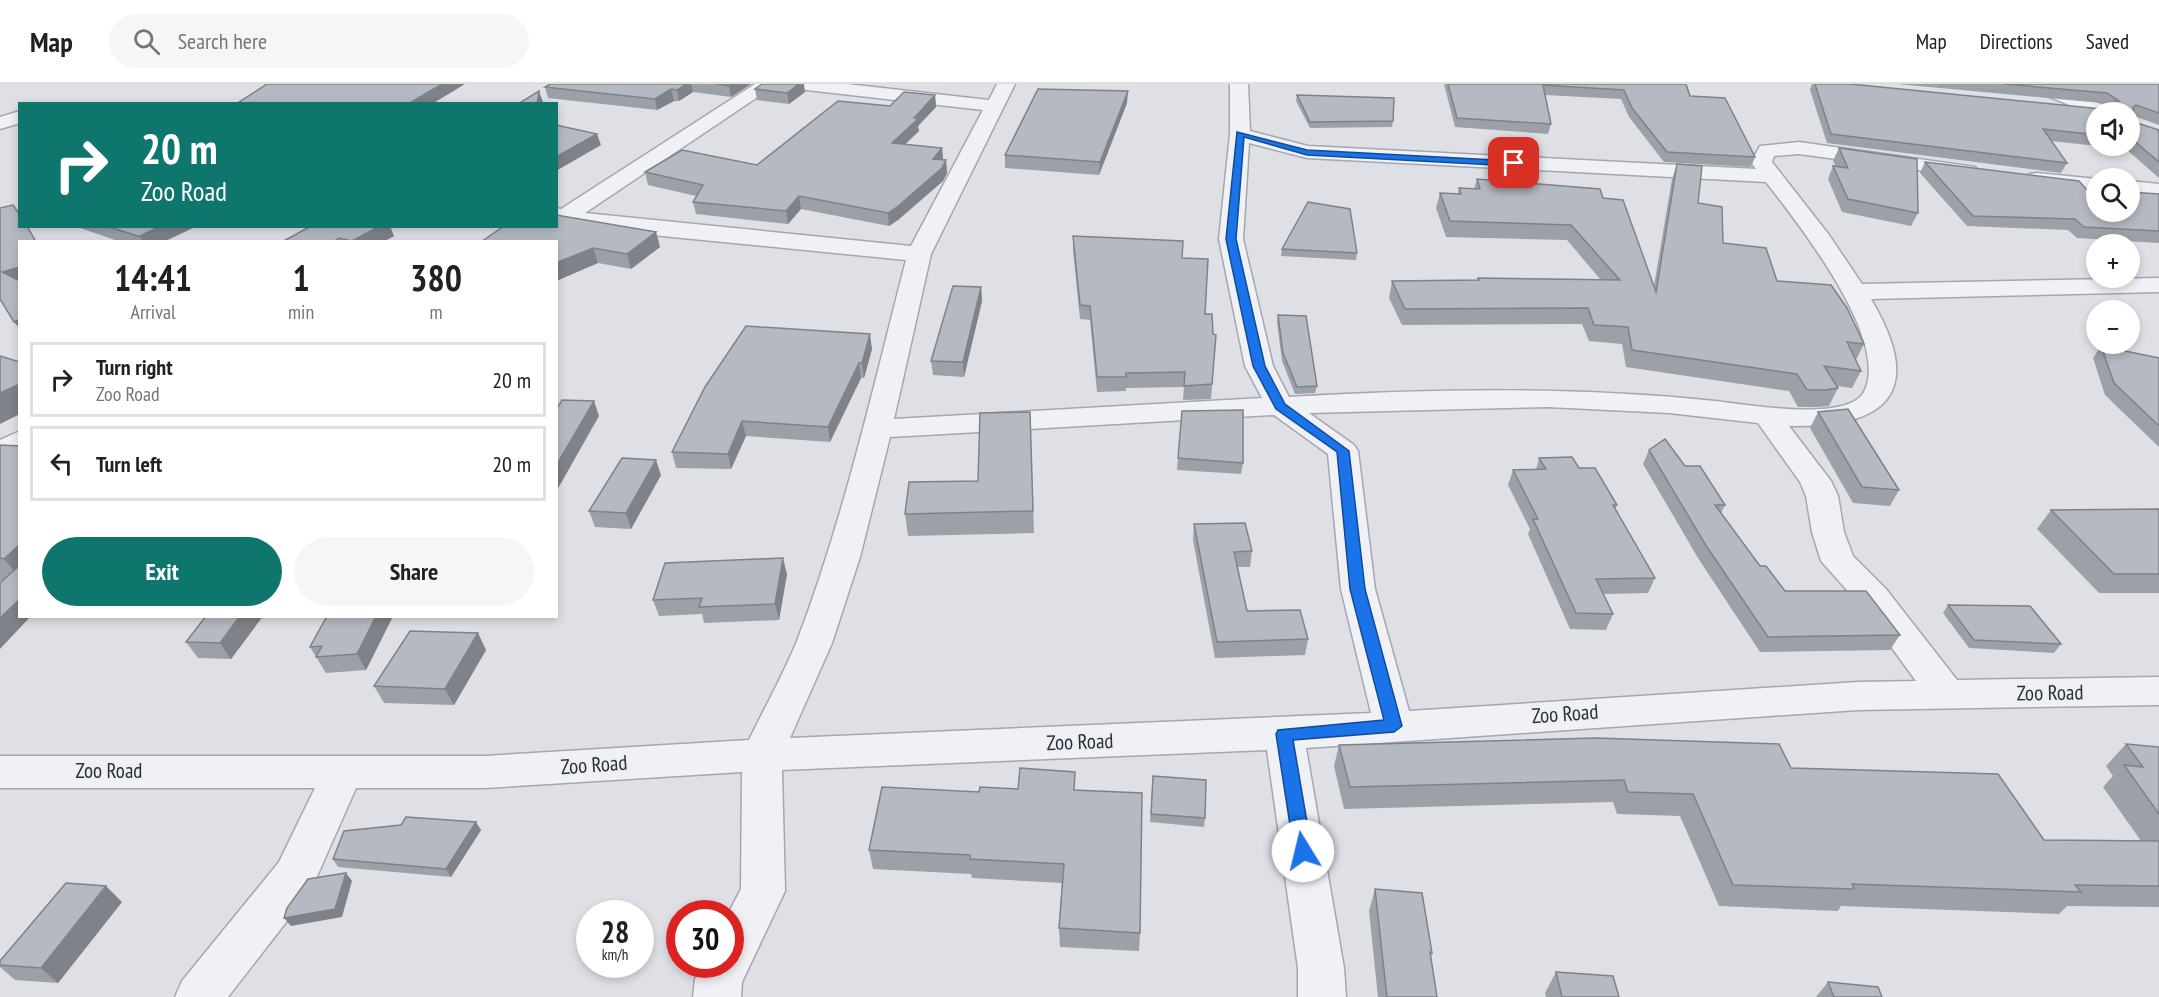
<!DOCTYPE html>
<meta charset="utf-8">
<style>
:root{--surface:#fff;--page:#f6f6f6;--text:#202124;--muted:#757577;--line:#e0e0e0;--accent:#0f766e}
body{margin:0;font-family:"PT Sans Narrow",sans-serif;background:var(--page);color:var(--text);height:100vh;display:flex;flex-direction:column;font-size:22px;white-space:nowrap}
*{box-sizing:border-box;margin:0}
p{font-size:20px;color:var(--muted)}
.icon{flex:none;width:33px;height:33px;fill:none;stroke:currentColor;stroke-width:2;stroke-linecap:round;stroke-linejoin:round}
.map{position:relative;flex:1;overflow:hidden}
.side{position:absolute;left:18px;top:156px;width:540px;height:378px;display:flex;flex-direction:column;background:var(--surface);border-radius:0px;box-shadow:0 3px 9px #0003}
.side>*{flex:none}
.guide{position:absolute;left:18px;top:18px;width:540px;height:126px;border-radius:0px;box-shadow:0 3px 9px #0003;background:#0f766e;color:#fff;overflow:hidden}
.controls{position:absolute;left:2086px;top:18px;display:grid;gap:12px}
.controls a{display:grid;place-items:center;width:54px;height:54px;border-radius:50%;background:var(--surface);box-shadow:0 3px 9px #0003;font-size:30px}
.speed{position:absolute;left:576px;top:816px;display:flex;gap:12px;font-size:30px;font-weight:700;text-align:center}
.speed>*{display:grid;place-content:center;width:78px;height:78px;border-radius:50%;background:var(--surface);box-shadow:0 3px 9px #0003;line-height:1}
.speed small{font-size:15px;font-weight:400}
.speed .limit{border:9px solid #d22;background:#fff;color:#111}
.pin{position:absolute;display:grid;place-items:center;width:51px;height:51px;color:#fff;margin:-26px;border-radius:12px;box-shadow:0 3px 9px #0006}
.me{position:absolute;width:66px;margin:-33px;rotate:351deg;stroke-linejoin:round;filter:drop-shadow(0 0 4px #0008)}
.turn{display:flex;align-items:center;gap:21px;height:126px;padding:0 24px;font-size:27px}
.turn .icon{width:78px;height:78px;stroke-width:2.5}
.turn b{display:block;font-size:42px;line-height:51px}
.eta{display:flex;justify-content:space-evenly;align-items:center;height:102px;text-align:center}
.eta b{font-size:36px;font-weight:700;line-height:42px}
.cta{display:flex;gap:12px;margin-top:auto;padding:12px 24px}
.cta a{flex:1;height:69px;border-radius:36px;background:var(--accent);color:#fff;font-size:24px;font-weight:700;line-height:69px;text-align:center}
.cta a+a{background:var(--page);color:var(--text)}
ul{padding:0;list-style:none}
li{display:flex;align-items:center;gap:18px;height:75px;margin:0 12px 9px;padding:0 12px;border:3px solid var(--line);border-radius:0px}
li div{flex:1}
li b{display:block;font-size:22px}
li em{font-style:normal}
header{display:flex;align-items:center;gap:36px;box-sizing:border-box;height:84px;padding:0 30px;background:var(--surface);border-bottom:2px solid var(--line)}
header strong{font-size:28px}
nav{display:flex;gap:33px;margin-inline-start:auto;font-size:21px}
.search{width:420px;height:54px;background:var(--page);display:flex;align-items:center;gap:15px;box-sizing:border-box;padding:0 21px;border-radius:33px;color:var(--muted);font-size:22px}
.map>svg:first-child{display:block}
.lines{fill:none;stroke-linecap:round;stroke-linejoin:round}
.minor-casing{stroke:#a4a7af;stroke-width:3}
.minor{fill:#f0f1f4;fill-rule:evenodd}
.wall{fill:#9ca0a7;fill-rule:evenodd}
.shaded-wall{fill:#7f8288}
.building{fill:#b5bac2;stroke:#7f8288;stroke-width:1.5}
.route{fill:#1a73e8;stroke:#114b97;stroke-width:1.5}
.labels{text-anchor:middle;stroke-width:4.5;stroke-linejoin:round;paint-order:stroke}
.street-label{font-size:21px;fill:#292f3a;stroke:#edeff3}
</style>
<header>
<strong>Map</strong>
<div class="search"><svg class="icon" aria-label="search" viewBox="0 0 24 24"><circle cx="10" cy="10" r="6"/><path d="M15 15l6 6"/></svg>Search here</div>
<nav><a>Map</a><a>Directions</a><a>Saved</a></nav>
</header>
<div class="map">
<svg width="2159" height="913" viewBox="0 0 2159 913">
<rect width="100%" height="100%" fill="#dee0e6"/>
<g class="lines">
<!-- minor casing -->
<g class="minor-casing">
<g id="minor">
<path d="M755 0H777L585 129 911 162 983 26 798 5 789 0H847L989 16 997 0H1015L931 170 894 335 1262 314 1245 282 1219 155 1230 50V0H1248L1250 47 1308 62 1756 85 1751 78 1760 62 1799 58 1975 83 1979 87 1975 91 1968 93 1799 70 1774 72 1772 78 1829 151 1862 200 2159 194V208L1871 215C1926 308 1888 344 1789 342L1831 397 1838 412 1844 448 1853 472 1886 505 1957 596 2159 593V621L1858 626 1306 664 1344 884 1346 913H1298V884L1267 666 782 686 785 807 742 898 741 913H693L695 895 702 880H730V830H728L741 805 742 688 485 704H356L311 806 228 913H175L182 897 279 778 315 704H0V672H485L749 656C765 623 783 591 797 557 844 434 873 304 906 176L611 147 556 138V124L561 125ZM1249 59 1307 74 1766 98C1797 138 1891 256 1864 308 1847 339 1744 320 1715 317 1573 302 1431 305 1289 313L1273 282 1243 155ZM1548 323 1669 329 1758 339 1800 398 1806 412 1812 448 1821 477 1862 523 1916 597 1858 598 1409 627 1375 505 1358 367 1354 361 1309 329ZM1274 331 1328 370 1341 505 1371 629 790 654 832 559 860 473 890 353Z"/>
<polygon points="2024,0 2049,0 2111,24 2114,28 2097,28 2097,32 2027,4"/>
<polygon points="20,27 20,39 0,45 0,33"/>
<polygon points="2037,89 2097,95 2097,107 2029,100 2026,95 2029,90"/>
<polygon points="2130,97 2159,100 2159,112 2130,109"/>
<polygon points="20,347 20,370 0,379 0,356"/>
</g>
</g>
<!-- minor -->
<use href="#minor" class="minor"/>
</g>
<!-- wall -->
<g class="wall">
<polygon points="550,0 751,0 731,13 693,8 679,17 674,17 657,26 548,14 545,3"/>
<polygon points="1444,0 1686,0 1690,12 1755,73 1751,83 1664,78 1629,33 1621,15 1545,11 1551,40 1548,50 1455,43"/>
<path d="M1812 0H1850L2102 25 2104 21 2101 19 1897 0H2159V41L2134 32V38L2159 46V94L2126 65 2051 57 2067 79 2061 89 1827 59 1810 6ZM2097 28H2130V62H2097Z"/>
<polygon points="755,5 805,8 789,20 757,16"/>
<polygon points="935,11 936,23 918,42 919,47 905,60 942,64 943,76 946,76 947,89 943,97 898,136 889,142 801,125 788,140 696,130 693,118 696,112 648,101 645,88 757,81 890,22"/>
<polygon points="1297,11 1393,37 1392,43 1310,44 1296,17"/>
<polygon points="1127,19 1099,91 1005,84 1005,71"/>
<polygon points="1839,64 1918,129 1911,142 1842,128 1828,95 1833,82 1836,83 1833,77"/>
<polygon points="1925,78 2086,105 2159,110 2159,159 2077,154 2068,146 1967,142 1920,89"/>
<polygon points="1677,80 1698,119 1723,159 1864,260 1856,276 1861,287 1852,304 1837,302 1838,304 1829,322 1817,323 1798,323 1789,307 1626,283 1622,260 1589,257 1582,240 1402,241 1389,214 1392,197 1477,196 1478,194 1600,195 1567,156 1446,153 1436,124 1440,109 1458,110 1459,104 1474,105 1477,95 1603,114 1654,202 1672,95"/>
<polygon points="74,142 197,142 163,158 121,158"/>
<polygon points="311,142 394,152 383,158 282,158"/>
<polygon points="656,148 660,163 631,185 598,179 556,197 556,158"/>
<polygon points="1073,152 1182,174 1213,250 1216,251 1211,315 1183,316 1184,303 1126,304 1126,307 1097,308 1090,236 1080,235 1073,166"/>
<polygon points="1282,165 1357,169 1356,176 1281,172"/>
<polygon points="981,203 982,217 964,293 933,291 931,277"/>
<polygon points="1278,231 1317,302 1315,309 1295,310 1282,277 1277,238"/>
<polygon points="2101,262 2159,274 2159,363 2105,311 2093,274"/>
<polygon points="872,265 864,294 861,294 830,358 746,352 731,385 676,384 672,368"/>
<polygon points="1182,327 1243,379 1241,390 1177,386"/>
<polygon points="1030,328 1034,449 908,452 905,430 978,397"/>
<polygon points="1818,328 1899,406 1890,422 1853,419 1810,344"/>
<polygon points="0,361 20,532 2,497 0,497"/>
<polygon points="1649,366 1685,382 1725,421 1721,429 1760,482 1785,507 1900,551 1890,566 1760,568 1698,474 1643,380"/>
<polygon points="1539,374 1579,384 1617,421 1615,425 1655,494 1648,509 1603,510 1613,530 1606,546 1570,545 1528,450 1530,445 1508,401 1513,386 1536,386"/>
<polygon points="661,391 631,445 595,443 589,427"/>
<polygon points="2159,425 2159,509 2099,509 2037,445 2051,426"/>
<polygon points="1194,440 1252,467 1250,483 1237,483 1247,527 1308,555 1305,571 1215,574 1193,456"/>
<polygon points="787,490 779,536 704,539 702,530 659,532 653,516"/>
<polygon points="1948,521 2061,560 2054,569 1969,564 1943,529"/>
<polygon points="206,532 263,532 231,575 198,574 186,558"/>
<polygon points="393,532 366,586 326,589 310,563"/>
<polygon points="486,566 454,621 384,619 374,602"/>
<polygon points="2126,660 2159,663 2159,823 2067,822 2059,830 1841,822 1838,827 1719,822 1680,732 1617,730 1613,718 1344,725 1334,682 1339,661 1791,684 2044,756 2141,757 2103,703 2113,692 2106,682"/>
<polygon points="1075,688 1075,706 1140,849 1139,867 1060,863 1059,844 1062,799 972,794 971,790 873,785 869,766 979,708 1018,705"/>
<polygon points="1153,692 1205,734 1204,743 1150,738"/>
<polygon points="401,741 481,746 451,793 338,783 333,775"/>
<polygon points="1375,805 1432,869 1431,873 1437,913 1378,913 1369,827"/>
<polygon points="122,818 58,899 15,896 0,883 0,877"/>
<polygon points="1556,888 1619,913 1546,913 1545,909"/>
<polygon points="1828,898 1882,913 1816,913"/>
</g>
<!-- shaded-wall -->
<g class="shaded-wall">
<polygon points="442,0 465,0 432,20 408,20"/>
<polygon points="686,0 691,0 693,8 679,17 677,6"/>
<polygon points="731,0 751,0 731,13 729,2"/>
<polygon points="799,0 804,0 805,8 789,20 787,9"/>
<polygon points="671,5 674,17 657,26 655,15"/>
<polygon points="539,7 543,18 542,20 537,20"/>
<polygon points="1128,7 1127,19 1099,91 1100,78"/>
<polygon points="935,11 936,23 918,42 919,47 894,71 892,59"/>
<polygon points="597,50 601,61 556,87 556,73"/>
<polygon points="942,64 943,76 933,75"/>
<polygon points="946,76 947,89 943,97 898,136 889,142 888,129"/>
<polygon points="799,112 801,125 788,140 786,127"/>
<polygon points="161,142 197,142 163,158 143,158 140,152"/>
<polygon points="380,142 390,142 394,152 383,158 353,158"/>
<polygon points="656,148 660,163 631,185 627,170"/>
<polygon points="593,164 598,179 556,197 556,179"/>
<polygon points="20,183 20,197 2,188"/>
<polygon points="981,203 982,217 964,293 963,278"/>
<polygon points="20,235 20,245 14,238"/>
<polygon points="870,250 872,265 864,294 862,279"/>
<polygon points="859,279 861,294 830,358 828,343"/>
<polygon points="20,300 20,330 0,340 0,309"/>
<polygon points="594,317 599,332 556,408 556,382"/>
<polygon points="742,337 746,352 731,385 728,370"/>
<polygon points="656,376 661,391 631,445 626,429"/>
<polygon points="20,460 20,494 4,475"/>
<polygon points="783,474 787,490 779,536 775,520"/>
<polygon points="20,515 20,532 31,532 0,565 0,534"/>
<polygon points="240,532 263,532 231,575 220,559"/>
<polygon points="376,532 393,532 366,586 357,570"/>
<polygon points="478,549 486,566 454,621 445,605"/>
<polygon points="476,738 481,746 451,793 446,785"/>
<polygon points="346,789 352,797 342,833 291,842 284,834"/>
<polygon points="106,802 122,818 58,899 41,884"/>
</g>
<!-- building -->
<g class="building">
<polygon points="267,0 442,0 408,20 236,20"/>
<polygon points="550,0 686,0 677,6 671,5 655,15 545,3"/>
<polygon points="716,0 731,0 729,2"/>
<polygon points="762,0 799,0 787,9 755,5"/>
<polygon points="1448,0 1686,0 1690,12 1725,14 1755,73 1667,68 1632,24 1624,6 1543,1 1551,40 1457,34"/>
<polygon points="1815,0 1850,0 2102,25 2105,20 2119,17 2107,9 2004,0 2159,0 2159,29 2136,21 2133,23 2134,38 2159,46 2158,47 2159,48 2159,78 2132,55 2130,55 2130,28 2097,28 2097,51 2043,45 2067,79 1831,50"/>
<polygon points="1038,5 1128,7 1100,78 1005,71"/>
<polygon points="539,7 537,20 518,20"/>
<polygon points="904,8 935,11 914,34 918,35 892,59 942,64 933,75 946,76 942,84 897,123 888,129 799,112 786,127 693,118 703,101 645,88 682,66 757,81 838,17 890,22"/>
<polygon points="1297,11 1394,14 1393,37 1310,38"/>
<polygon points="556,41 597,50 556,73"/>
<polygon points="1839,64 1917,75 1918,129 1848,115 1833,82 1848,84"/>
<polygon points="1925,78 2079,97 2086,105 2097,106 2097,128 2130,128 2130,108 2159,110 2159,147 2084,143 2075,135 1973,132"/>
<polygon points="1677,80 1702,82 1698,119 1722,123 1723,159 1766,164 1777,197 1831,201 1847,224 1864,260 1847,258 1861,287 1824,282 1838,304 1826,306 1807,306 1797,290 1632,266 1628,243 1594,241 1588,224 1405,225 1392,197 1479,196 1478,194 1620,196 1571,141 1450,137 1440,109 1461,110 1459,104 1480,105 1477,95 1600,105 1603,114 1623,116 1656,208"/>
<polygon points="1308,118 1350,125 1357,169 1282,165"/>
<polygon points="13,121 20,131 20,142 27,142 36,158 20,158 20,183 2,188 20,197 20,235 14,238 0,215 0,124"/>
<polygon points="556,131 656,148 627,170 593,164 556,179 556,158 481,158 504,142 556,142"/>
<polygon points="106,142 161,142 140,152 141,153"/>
<polygon points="311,142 380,142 352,157 339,154 334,158 282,158"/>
<polygon points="1073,152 1183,157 1182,174 1208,175 1205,230 1212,230 1213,250 1216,251 1212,300 1184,302 1185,288 1126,289 1126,293 1097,293 1090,222 1080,221"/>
<polygon points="953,202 981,203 963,278 931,277"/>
<polygon points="1278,231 1306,232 1317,302 1297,303 1283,269"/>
<polygon points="746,242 870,250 862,279 859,279 828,343 742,337 728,370 672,368 705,303"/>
<polygon points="2101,262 2159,274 2159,342 2114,299"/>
<polygon points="0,272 20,278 20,300 0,309"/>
<polygon points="562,316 594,317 556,382 556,326"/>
<polygon points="1848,325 1899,406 1862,403 1818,328"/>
<polygon points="1243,326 1243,379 1178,374 1182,327"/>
<polygon points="1030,328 1033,427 905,430 909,398 978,397 980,329"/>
<polygon points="1665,355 1685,382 1700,382 1725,421 1715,421 1760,482 1766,482 1785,507 1866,507 1900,551 1768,553 1705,460 1649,366"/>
<polygon points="0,361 20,362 20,460 4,475 0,474"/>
<polygon points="1572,373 1579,384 1595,384 1617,421 1613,421 1655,494 1596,495 1613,530 1576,529 1533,435 1538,435 1513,386 1546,385 1539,374"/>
<polygon points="622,374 656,376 626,429 589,427"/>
<polygon points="2159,425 2159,490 2114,490 2051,426"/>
<polygon points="1245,439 1252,467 1234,468 1247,527 1300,526 1308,555 1217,558 1194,440"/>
<polygon points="783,474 775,520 699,523 702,514 653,516 665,479"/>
<polygon points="20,481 20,515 0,534 0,499"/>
<polygon points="1948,521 2030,522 2061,560 1974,556"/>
<polygon points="206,532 240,532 220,559 186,558"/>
<polygon points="327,532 376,532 357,570 316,573 322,562 310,563"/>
<polygon points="410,547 478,549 445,605 374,602"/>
<polygon points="1595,654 1779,660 1791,684 1998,690 2044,756 2159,757 2159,802 2075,801 2081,808 1852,800 1854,805 1733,801 1693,710 1628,708 1624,696 1350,703 1339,661"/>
<polygon points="2126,660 2159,663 2159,730 2124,681 2143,683"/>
<polygon points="1020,684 1075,688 1074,706 1142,709 1140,849 1059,844 1064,780 970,775 970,771 869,766 882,703 979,708 980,703 1018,705"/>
<polygon points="1153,692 1206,696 1205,734 1151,730"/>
<polygon points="406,733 476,738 446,785 333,775 344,747 401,741"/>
<polygon points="346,789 335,825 284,834 287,824 308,795"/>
<polygon points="66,799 106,802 41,884 0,881 0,877"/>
<polygon points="1375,805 1422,809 1432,869 1430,868 1437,913 1387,913"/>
<polygon points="1556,888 1613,892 1619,913 1562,913"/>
<polygon points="1828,898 1878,903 1882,913 1834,913"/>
</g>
<!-- route -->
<polygon class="route" points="1237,48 1307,66 1514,77 1518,79 1514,82 1307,71 1244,53 1236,155 1265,282 1285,320 1349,367 1365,505 1402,642 1394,648 1293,656 1312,767 1309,772 1303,775 1296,772 1294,767 1276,650 1278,646 1384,636 1350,505 1337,368 1276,325 1253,282 1226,155"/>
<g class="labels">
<!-- street labels -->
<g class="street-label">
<text transform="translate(2050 609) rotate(-1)" y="7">Zoo Road</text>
<text transform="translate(1565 630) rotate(-4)" y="7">Zoo Road</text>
<text transform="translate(1080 658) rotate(-2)" y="7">Zoo Road</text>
<text transform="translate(594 681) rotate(-4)" y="7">Zoo Road</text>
<text x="109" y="694">Zoo Road</text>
</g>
</g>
</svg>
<div class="controls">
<a><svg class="icon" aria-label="sound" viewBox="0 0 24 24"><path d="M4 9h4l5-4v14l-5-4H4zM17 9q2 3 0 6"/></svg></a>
<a><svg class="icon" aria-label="search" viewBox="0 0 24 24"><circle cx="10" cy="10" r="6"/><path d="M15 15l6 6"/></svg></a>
<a>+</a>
<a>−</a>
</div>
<div class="speed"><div>28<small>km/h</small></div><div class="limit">30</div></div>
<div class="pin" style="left:1514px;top:79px;background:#d93025"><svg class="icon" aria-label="arrive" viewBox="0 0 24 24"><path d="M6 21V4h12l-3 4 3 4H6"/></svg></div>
<svg class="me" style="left:1303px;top:767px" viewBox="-20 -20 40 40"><circle r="19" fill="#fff"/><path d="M0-13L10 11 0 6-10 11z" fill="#1a73e8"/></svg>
<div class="guide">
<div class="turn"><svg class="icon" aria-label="right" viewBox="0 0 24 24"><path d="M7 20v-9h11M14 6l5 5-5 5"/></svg><div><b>20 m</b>Zoo Road</div></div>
</div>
<section class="side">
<div class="eta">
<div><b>14:41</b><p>Arrival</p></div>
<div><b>1</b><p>min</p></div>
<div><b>380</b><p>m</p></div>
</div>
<ul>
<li><svg class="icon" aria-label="right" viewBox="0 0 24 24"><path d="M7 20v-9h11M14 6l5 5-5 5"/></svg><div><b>Turn right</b><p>Zoo Road</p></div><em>20 m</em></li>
<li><svg class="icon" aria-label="left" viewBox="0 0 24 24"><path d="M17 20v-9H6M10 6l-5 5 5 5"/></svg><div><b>Turn left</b></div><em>20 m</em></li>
</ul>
<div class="cta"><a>Exit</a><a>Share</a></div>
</section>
</div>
